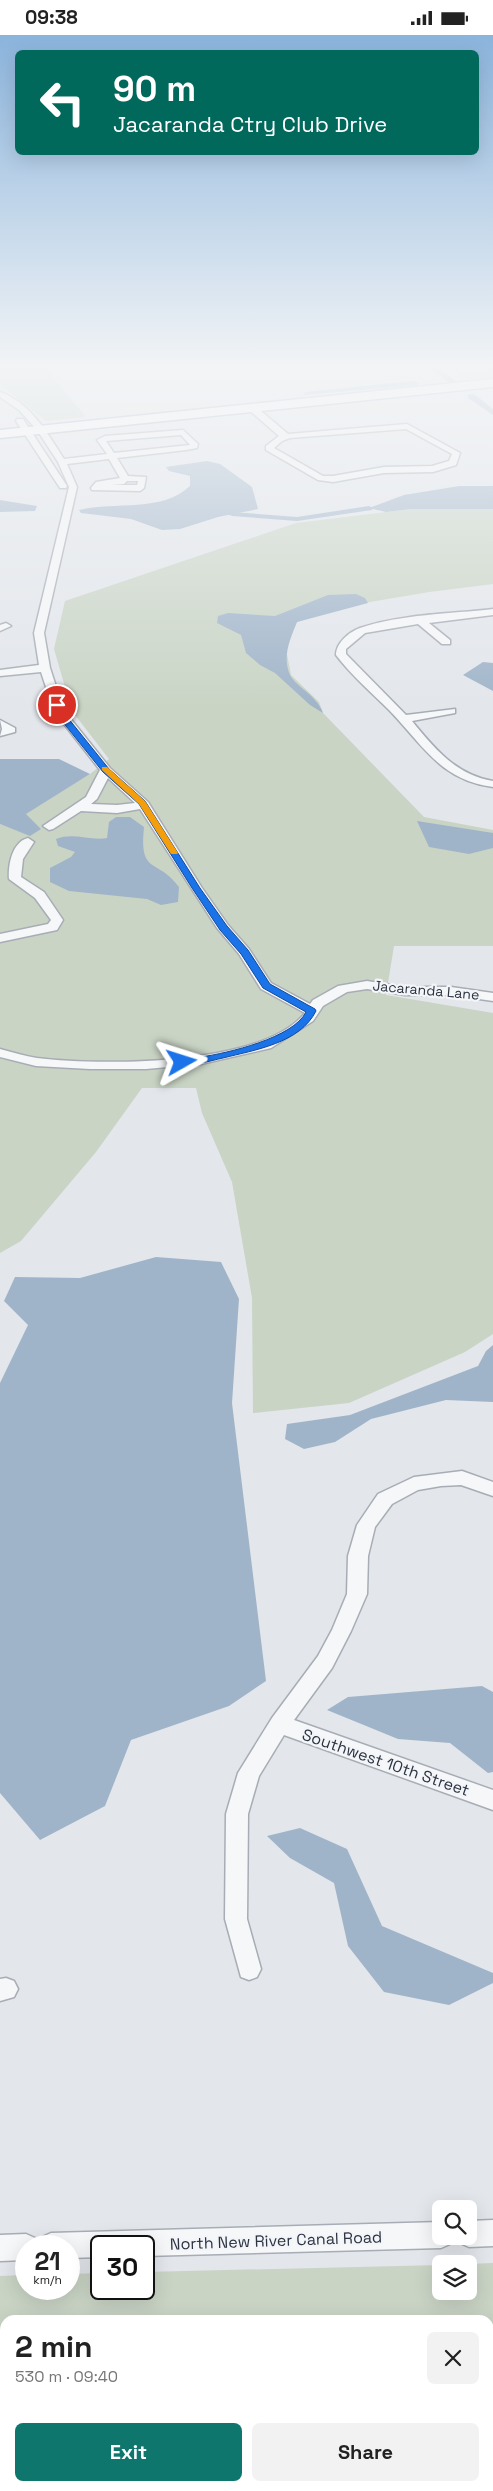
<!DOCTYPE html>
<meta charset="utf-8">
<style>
:root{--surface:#fff;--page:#f2f2f2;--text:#222;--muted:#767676;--accent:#0f766e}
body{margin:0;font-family:"Space Grotesk",sans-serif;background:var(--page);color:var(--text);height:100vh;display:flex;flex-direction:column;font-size:19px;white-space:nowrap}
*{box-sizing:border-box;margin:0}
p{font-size:16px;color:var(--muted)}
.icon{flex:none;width:28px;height:28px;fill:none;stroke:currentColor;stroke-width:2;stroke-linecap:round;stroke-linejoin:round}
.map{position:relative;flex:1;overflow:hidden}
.side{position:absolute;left:0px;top:2280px;width:494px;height:176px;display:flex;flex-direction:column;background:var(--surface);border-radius:15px 15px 0 0;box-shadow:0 5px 20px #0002}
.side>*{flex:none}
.top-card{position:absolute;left:15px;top:15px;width:464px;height:105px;border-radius:8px;box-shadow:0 5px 20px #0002;background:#00695c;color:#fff;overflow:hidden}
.tools{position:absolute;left:432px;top:2165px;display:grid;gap:10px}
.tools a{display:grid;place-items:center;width:45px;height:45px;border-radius:8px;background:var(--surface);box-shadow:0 5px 20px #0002;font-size:25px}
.speed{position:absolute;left:15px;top:2200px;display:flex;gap:10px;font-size:25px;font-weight:700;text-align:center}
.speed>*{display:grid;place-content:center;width:65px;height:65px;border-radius:50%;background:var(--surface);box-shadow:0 5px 20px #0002;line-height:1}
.speed small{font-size:12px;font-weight:400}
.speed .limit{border:2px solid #111;border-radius:8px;background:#fff;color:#111}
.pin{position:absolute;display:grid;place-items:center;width:42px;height:42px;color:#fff;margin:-21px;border:2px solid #fff;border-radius:50%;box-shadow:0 1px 5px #0007}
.me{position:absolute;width:55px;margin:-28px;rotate:84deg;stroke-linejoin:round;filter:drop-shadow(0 0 4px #0008)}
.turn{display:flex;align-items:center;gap:18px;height:105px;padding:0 15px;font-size:22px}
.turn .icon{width:65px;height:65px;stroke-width:2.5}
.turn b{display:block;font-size:35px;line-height:42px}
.round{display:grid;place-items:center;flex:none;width:52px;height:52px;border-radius:8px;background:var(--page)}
.overview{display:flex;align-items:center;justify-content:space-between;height:85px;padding:0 15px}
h1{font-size:30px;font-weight:700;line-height:38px}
.action{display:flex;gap:10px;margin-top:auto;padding:10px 15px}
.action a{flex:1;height:58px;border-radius:8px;background:var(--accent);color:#fff;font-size:20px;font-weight:700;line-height:58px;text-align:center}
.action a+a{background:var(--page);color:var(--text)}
.status{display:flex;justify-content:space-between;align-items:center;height:35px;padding:0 25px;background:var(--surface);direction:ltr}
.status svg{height:14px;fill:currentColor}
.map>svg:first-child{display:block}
.built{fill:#d2d5dd}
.green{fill:#c9d4c5}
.water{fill:#a0b4c9}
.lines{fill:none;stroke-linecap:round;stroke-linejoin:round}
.canal{fill:#a0b4c9;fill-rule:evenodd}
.minor-casing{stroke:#a8adb5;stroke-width:3}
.primary-casing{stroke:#a3abb6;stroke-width:3}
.minor{fill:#f6f7f9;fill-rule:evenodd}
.primary{fill:#fff;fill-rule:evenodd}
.route{fill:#1a73e8;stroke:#114b97}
.slow{fill:#f59e0b}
.labels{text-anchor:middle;stroke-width:4.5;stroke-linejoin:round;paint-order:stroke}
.street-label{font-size:14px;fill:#2c3442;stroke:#f3f5f8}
.near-street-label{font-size:16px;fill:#2c3442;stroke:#f3f5f8}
</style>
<div class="status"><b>09:38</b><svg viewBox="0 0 49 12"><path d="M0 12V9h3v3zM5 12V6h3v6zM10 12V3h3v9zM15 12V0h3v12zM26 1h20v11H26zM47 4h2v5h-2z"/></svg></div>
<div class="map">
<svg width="493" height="2456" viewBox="0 0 493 2456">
<rect width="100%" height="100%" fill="#e3e6eb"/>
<!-- built -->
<polygon class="built" points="447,332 493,332 493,345 468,347"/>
<!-- green -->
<g class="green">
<polygon points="0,332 44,332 86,382 46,386 0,349"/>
<polygon points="411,474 493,474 493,549 429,557 352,570 297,587 286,614 291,640 319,667 323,678 424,782 493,795 493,911 394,911 386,960 493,978 493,1299 465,1317 349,1368 253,1378 252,1263 232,1147 202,1078 196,1053 142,1053 96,1117 21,1206 0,1218 0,789 30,800 25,779 90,739 109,724 72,676 54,614 65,566 296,488"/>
<polygon points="493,2228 493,2291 489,2291 489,2285 5,2285 5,2307 0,2307 0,2241 26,2240 26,2254 69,2254 69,2239 101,2238 101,2254 144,2254 144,2237 441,2230 441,2256 469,2256 469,2229"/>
</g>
<!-- water -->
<g class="water">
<polygon points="412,346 419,348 419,350 303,360 306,357"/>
<path d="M207 426 220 429 252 452 258 474 218 482 180 494 162 495 131 484 81 478 79 475C116 466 161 478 190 451V441L169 436 166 432Z"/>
<polygon points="459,451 493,451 493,474 411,474 386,477 369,473 404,460"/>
<polygon points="0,465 37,471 35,476 0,477"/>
<path d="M356 559 365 563 368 568 297 587C290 604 282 622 290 640 297 653 316 659 323 678L310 670 275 638 260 630 246 618 241 600 217 588 218 581 228 578 275 581 328 560Z"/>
<polygon points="483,627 493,628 493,656 463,640"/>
<polygon points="0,724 59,724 90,739 26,779 41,794 30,801 0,789"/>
<path d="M116 782H130L144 792C139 841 157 822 179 852L178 867 161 870 147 864 69 856 50 847V833L71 822 75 817 58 811 56 804C73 797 90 806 107 803L109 787Z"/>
<polygon points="417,786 493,798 493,813 469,819 429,812"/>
<polygon points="156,1222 221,1227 239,1264 232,1368 266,1646 229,1671 131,1705 105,1771 40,1805 0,1758 0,1348 28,1290 4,1266 15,1242 80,1243"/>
<polygon points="493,1310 493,1367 446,1365 371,1384 335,1407 304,1414 285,1404 287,1389 350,1380 478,1331 486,1316"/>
<polygon points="482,1651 493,1657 493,1737 488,1738 450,1708 398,1704 327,1675 348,1662"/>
<polygon points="300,1793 347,1814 382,1891 493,1938 493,1948 449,1970 384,1957 348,1911 334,1848 290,1823 267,1801"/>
<polygon points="489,2291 493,2291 493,2455 0,2456 0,2307 5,2307 5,2451 489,2451"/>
</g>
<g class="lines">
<!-- canal -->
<g class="canal">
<polygon points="429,332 436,332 461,350 454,352"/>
<polygon points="468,359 474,359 493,374 493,380 468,363"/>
<polygon points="369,471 373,473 372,475 297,486 232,481 228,479 232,477 297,482"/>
</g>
<!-- minor casing -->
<g class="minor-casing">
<g id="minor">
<path d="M0 357C30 367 48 399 64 424L107 419 97 405 105 401 183 395 198 409 197 413 186 415 117 423 128 441 146 442 144 453 140 456 92 455 91 453 96 447 120 443 109 424 67 429 77 452 44 598 50 633 62 670 70 683 110 733 148 767 202 853 228 890 249 914 271 948 310 969 313 965 338 951 367 946 405 952H451L493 958V966L451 960H405L367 954 347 957 323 971 313 986 271 1013 201 1029 146 1034H90L36 1031 0 1022V1014C12 1017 25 1021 37 1023 100 1031 263 1031 305 978L261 954 239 919 217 893 140 774 117 778 81 776 53 794 49 795 43 791 86 762 100 735 60 684 52 670 41 637 0 641V635L39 630 34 598 69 452 58 427 37 395 19 375 0 362ZM181 400 190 410 114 418 106 406ZM127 446H138L137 450H112L124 449ZM108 743 135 768 117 770 91 769 97 764Z"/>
<path d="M249 371H255L288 399 407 389 460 418 456 430 433 437 384 438 333 447 318 445 266 415V411L279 401 249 375ZM406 394 452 419 449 426 432 431 384 432 333 441H323L274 413 282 406 290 403Z"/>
<polygon points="17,384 23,384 67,451 66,453 60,453 16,386"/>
<path d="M493 574V580L429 588 450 605V609H442L418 589 365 598 346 614V619L406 680 455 674V678L412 686C434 713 456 740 493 746V752C440 745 423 710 389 675 371 657 351 640 336 620 336 608 349 597 360 593 401 579 450 579 493 574Z"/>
<polygon points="6,588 11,591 0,596 0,590"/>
<polygon points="0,685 15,693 15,697 0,701 2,694"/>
<path d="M28 803 34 807 23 824 21 842 44 857 63 885 57 895 0 907V899L48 889 51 885 35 863 9 844C8 830 12 807 28 803Z"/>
<polygon points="462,1436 493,1447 493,1461 461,1450 441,1451 418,1455 392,1469 375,1492 368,1521 367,1559 351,1596 332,1633 294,1685 493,1755 493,1775 284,1700 259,1741 248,1779 247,1884 261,1934 257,1942 249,1945 241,1942 225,1884 226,1779 238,1738 272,1683 318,1621 332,1595 347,1559 348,1521 357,1490 378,1459 414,1442"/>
<polygon points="6,1943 14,1946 18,1954 14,1962 0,1966 0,1944"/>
<polygon points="493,2185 493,2211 469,2212 460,2208 457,2201 469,2201 469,2186"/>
<polygon points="441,2187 441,2201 453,2201 450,2209 441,2213 144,2221 144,2211 101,2211 101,2222 69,2223 69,2211 26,2211 26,2225 0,2226 0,2200 26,2199 35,2203 38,2210 42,2202 51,2198"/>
</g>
</g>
<!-- primary casing -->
<g class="primary-casing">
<polygon id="primary" points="493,344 493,352 0,403 0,395"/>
</g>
<!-- minor -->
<use href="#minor" class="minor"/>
<!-- primary -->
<use href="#primary" class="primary"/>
</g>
<!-- sky -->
<linearGradient id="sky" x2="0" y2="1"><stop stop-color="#8bb4dc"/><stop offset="0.49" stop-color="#f2f4f6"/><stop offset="1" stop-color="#f2f4f6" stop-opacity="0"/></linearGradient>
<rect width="493" height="675" fill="url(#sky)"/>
<!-- route -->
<path class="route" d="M54 668H60L68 683 109 734 145 766 200 853 227 891 248 915 270 949 315 974 316 976C300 1008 255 1015 223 1023 209 1026 192 1032 178 1029V1025C186 1023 194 1023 201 1022 228 1018 293 1003 306 977L263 953 241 919 220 895 192 853 139 769 103 737 62 686Z"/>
<!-- slow -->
<polygon class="slow" points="102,732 107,732 145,766 178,818 177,819 171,819 139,769 102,735"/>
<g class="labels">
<!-- street labels -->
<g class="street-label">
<text transform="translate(426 955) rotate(5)" y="5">Jacaranda Lane</text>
</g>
<!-- near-street labels -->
<g class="near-street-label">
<text transform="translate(386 1727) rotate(19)" y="6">Southwest 10th Street</text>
<text transform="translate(276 2205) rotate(-2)" y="6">North New River Canal Road</text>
</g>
</g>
</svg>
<div class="tools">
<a><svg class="icon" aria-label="search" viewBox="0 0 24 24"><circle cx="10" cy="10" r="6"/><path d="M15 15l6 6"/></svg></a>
<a><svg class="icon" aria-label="layers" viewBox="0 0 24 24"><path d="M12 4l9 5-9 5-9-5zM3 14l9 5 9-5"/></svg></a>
</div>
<div class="speed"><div>21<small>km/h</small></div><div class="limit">30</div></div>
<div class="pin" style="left:57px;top:670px;background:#d93025"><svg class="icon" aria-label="arrive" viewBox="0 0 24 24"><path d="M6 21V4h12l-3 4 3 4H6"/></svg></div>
<svg class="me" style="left:182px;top:1027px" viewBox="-20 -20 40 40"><path d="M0-17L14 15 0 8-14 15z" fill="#1a73e8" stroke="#fff" stroke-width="4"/></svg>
<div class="top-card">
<div class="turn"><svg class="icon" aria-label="left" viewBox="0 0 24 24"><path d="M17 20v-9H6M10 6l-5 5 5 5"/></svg><div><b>90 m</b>Jacaranda Ctry Club Drive</div></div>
</div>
<section class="side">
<div class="overview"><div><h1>2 min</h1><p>530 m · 09:40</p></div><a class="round"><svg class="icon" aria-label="close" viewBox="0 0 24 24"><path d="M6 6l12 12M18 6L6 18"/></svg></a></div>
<div class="action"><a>Exit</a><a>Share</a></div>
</section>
</div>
